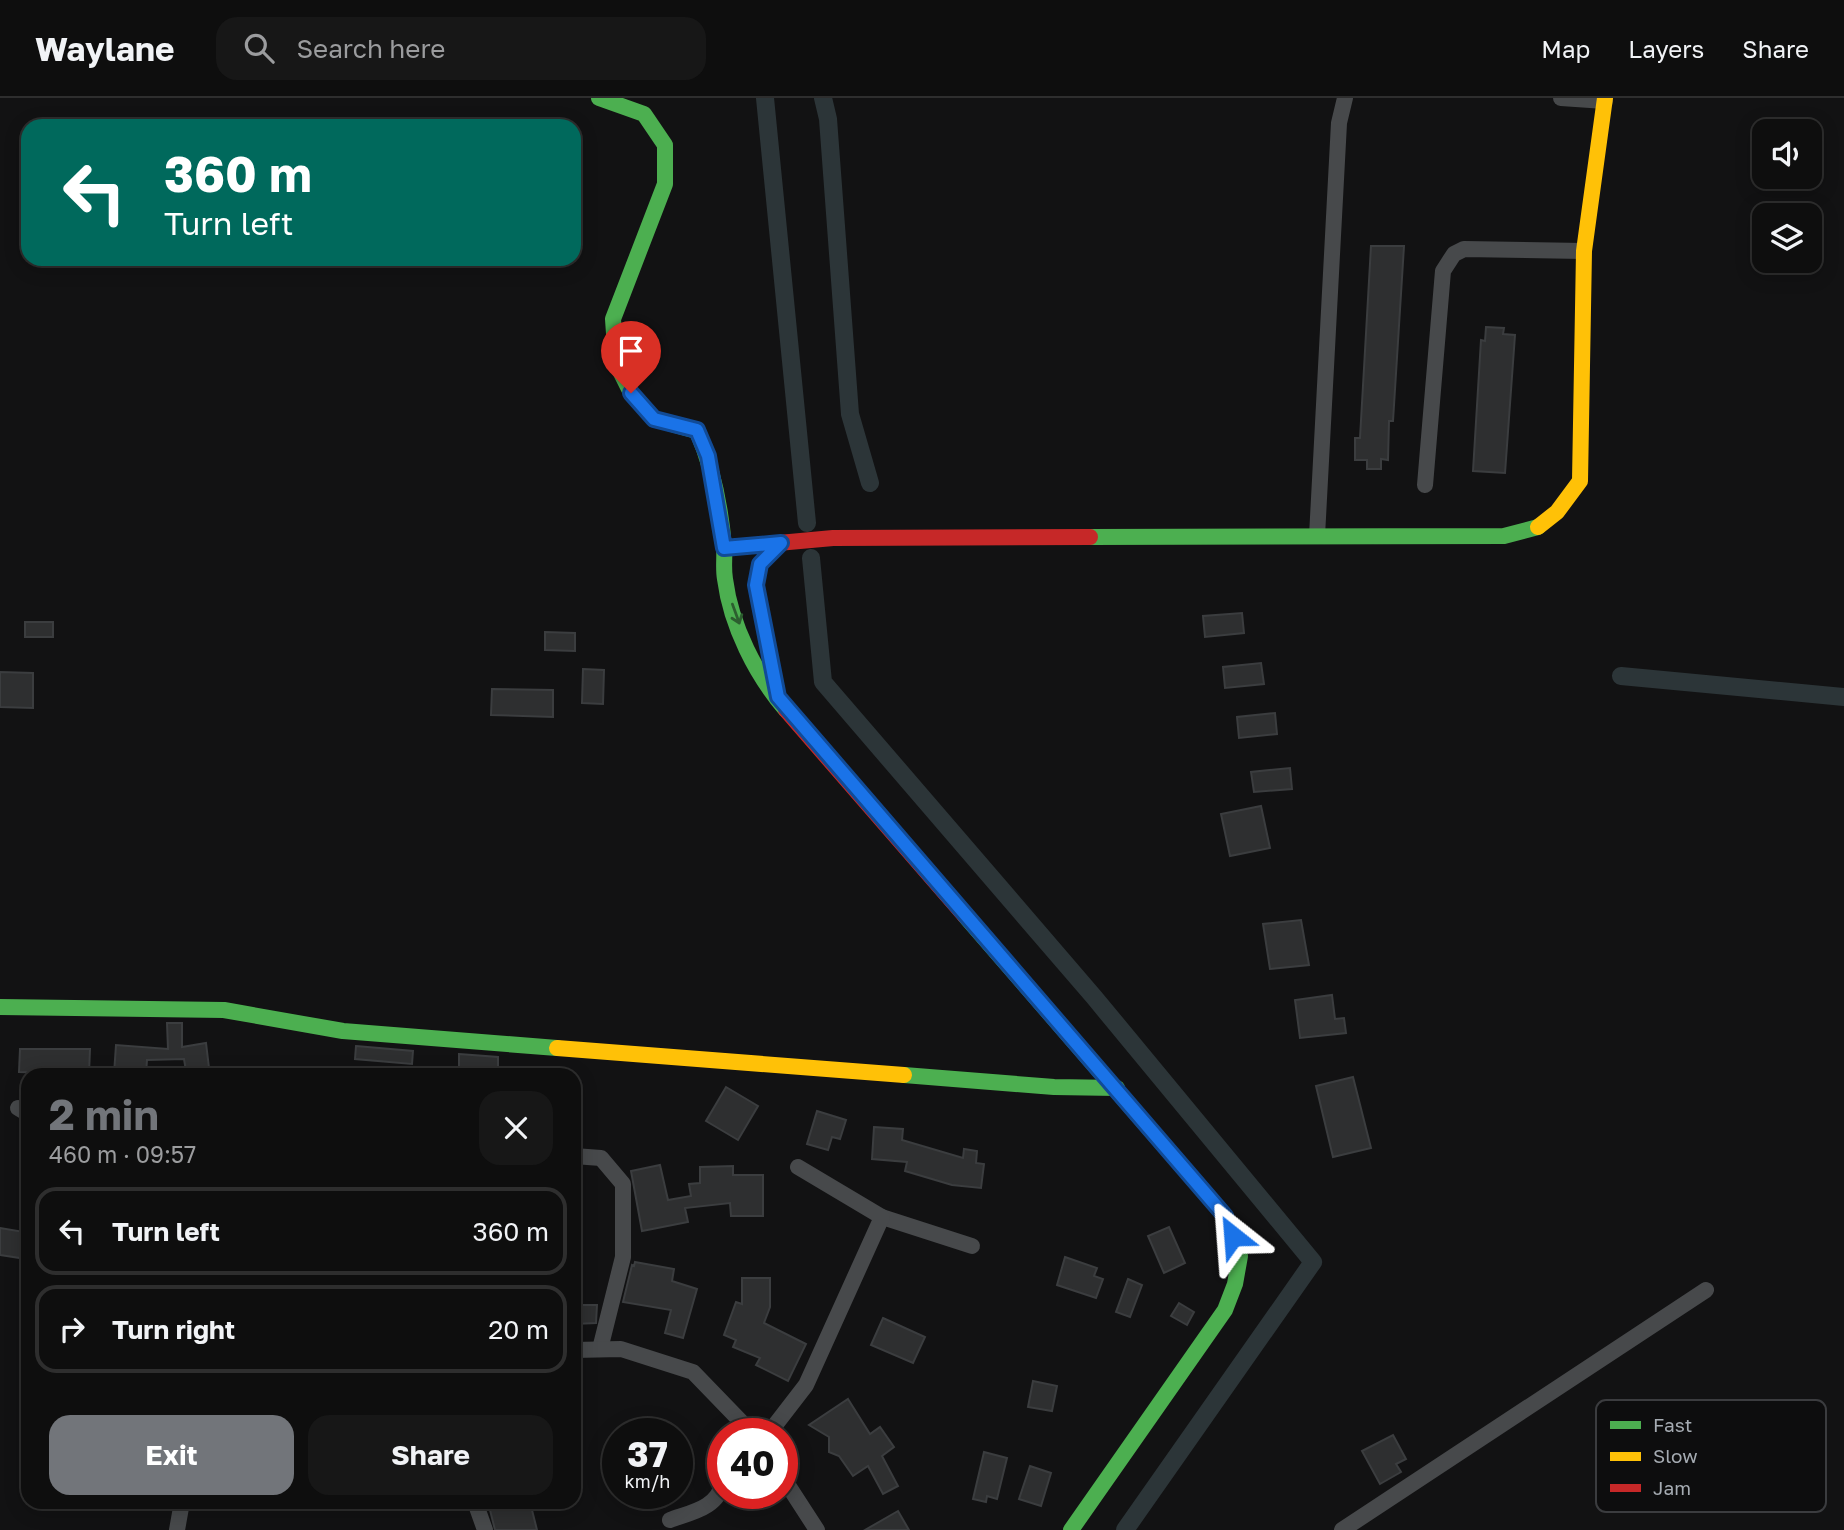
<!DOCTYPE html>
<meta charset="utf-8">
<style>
:root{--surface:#0e0e0e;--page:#171717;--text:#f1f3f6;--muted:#9b9c9e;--line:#2e2e2e;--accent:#72757a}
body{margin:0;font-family:"Golos Text",sans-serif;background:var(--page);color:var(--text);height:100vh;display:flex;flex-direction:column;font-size:26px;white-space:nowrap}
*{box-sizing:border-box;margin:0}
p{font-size:23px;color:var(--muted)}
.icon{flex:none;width:38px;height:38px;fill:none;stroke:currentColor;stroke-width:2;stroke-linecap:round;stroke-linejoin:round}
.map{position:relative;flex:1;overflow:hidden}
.details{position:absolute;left:21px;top:970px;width:560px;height:441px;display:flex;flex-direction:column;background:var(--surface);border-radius:21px;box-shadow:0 4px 18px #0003,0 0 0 2px var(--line)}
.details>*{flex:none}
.banner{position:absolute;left:21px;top:21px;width:560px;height:147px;border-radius:21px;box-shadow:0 4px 18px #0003,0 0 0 2px var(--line);background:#00695c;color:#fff;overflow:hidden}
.fabs{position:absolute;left:1752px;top:21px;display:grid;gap:14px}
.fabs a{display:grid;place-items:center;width:70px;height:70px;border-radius:14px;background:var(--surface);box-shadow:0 4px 18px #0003,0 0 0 2px var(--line);font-size:35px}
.speed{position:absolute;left:602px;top:1320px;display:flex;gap:14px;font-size:35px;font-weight:700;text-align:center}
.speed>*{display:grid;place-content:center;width:91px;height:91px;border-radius:50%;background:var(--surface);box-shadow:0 4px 18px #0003,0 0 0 2px var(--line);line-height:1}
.speed small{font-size:18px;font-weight:400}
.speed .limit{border:10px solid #d22;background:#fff;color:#111}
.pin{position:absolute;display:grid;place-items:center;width:60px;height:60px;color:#fff;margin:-72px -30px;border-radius:50% 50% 50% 0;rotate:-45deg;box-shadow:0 0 7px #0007}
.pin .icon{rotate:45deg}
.me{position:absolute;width:77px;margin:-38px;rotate:332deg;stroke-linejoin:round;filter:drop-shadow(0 0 5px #0008)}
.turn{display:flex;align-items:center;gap:24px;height:147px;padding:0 28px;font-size:32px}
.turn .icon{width:91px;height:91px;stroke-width:2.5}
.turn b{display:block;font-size:49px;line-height:60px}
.round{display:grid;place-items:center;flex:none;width:74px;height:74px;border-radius:21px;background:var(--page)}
.summary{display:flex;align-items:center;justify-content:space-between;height:119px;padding:0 28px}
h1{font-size:42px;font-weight:700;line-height:52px;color:var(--accent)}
.primary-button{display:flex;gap:14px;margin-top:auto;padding:14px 28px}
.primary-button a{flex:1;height:80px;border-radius:21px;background:var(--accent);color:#fff;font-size:28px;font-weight:700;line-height:80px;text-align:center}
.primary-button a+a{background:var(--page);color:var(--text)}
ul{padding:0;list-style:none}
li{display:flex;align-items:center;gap:21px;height:88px;margin:0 14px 10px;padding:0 14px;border:4px solid var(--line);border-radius:21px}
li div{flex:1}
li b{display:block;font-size:26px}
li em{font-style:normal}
header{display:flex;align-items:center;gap:42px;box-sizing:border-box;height:98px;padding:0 35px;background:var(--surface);border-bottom:2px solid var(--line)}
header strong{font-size:33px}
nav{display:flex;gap:38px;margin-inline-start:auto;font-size:24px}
.search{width:490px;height:63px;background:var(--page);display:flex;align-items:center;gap:18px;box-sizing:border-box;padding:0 24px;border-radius:21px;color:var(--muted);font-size:26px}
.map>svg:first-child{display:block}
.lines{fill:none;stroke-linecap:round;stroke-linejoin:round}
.canal{stroke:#2c3538;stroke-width:18}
.building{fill:#2e2f30;stroke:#3b3d3f;stroke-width:2}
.street{stroke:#47494b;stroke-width:16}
.fast{stroke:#4caf50;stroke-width:16}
.slow{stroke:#ffc107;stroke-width:16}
.jam{stroke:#c62828;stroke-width:16}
.oneway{stroke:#2c5e2f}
.route-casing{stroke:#114b97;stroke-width:18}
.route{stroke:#1a73e8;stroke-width:12}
.key{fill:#0d0d0e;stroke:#3b3c3f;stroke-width:2}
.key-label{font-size:19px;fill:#a5abb2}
</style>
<header>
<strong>Waylane</strong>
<div class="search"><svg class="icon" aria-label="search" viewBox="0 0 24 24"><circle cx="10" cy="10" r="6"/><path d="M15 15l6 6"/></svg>Search here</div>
<nav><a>Map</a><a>Layers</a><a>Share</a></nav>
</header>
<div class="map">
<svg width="1844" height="1432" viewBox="0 0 1844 1432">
<rect width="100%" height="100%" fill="#121213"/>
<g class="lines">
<!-- canal -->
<g class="canal">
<polyline points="765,0 807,425"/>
<polyline points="823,0 828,21 850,316 870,385"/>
<polyline points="811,460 823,584 1094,899 1313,1164 1125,1432"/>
<polyline points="1621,578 1844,599"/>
</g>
</g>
<!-- building -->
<g class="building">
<polygon points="1371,148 1404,148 1393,323 1389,323 1388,362 1381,361 1381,371 1367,371 1367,362 1355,362 1355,340 1360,340"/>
<polygon points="1486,229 1504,230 1503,236 1515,237 1505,375 1473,373 1481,242 1485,243"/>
<polygon points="1242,515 1244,535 1205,539 1203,518"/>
<rect x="25" y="524" width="28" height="15"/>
<polygon points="545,534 575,535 575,553 545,552"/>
<polygon points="1261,565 1264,586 1225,590 1223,569"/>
<polygon points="583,571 604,572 603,606 582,605"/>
<polygon points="0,574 33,575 33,610 0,609"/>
<polygon points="492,591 553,592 553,619 491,617"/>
<polygon points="1275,615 1277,636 1239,640 1237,619"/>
<polygon points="1290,670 1292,691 1254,694 1251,674"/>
<polygon points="1261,708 1270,750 1230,758 1221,716"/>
<polygon points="1301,822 1309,867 1270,871 1263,826"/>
<polygon points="1332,897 1335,921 1344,920 1346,935 1300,940 1295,902"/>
<polygon points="167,925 182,925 182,949 206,945 209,970 186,973 184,961 147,962 146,976 114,976 116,947 168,951"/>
<polygon points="356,948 413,953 412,966 355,961"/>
<polygon points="20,951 90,951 89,976 19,974"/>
<polygon points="459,956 498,959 498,971 459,970"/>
<polygon points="1353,979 1371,1050 1333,1059 1316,988"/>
<polygon points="726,989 758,1008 738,1042 706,1023"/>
<polygon points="817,1013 846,1022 840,1041 832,1039 828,1052 807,1046"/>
<polygon points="874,1029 903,1031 902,1042 963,1060 964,1051 977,1053 976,1065 984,1066 981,1090 952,1087 905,1073 907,1064 872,1061"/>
<polygon points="660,1067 668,1102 691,1098 689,1086 700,1085 700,1069 733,1068 733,1077 763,1077 763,1118 731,1118 730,1105 685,1110 688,1124 642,1133 631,1073"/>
<polygon points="1169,1129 1185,1165 1164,1175 1148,1138"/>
<polygon points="0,1130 24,1134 20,1160 0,1157"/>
<polygon points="1065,1159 1097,1170 1094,1178 1103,1181 1096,1200 1057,1187"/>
<polygon points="635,1164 674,1171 672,1183 697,1191 683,1240 665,1235 671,1212 623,1204 632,1167 634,1168"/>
<polygon points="742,1180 770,1180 770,1209 764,1225 806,1246 788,1283 756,1267 760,1260 733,1249 736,1242 724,1237 736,1204 742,1206"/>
<polygon points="1128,1181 1142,1187 1130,1219 1116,1214"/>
<polygon points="1179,1205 1194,1214 1187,1227 1171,1218"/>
<polygon points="574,1207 597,1207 596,1225 574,1226"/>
<polygon points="883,1220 925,1239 913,1265 871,1247"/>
<polygon points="1033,1283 1057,1288 1052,1313 1028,1309"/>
<polygon points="848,1301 870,1336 880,1329 894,1349 882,1358 898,1388 883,1396 868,1368 853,1378 839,1358 829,1354 829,1339 809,1327"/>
<polygon points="1393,1337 1406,1361 1396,1366 1401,1374 1380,1386 1362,1353"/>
<polygon points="984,1354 1007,1360 997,1401 987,1398 986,1404 973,1401"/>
<polygon points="1030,1368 1051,1375 1041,1408 1019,1401"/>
<polygon points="488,1404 530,1404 537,1432 495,1432"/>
<polygon points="898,1413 909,1432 865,1432"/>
</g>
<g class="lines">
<!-- street -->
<g class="street">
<polyline points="1561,0 1605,3"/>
<polyline points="1425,387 1443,173 1454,156 1464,151 1584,153"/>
<polyline points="1317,438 1339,25 1345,0"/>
<polyline points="778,599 756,487 760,466 781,445"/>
<polyline points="18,1010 28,1016"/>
<polyline points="574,1058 601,1060 623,1086 623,1159 600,1251"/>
<polyline points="882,1119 972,1148"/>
<polyline points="574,1252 621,1251 693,1274 752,1335"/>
<polyline points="769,1335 806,1287 882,1119 798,1069"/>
<polyline points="782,1378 817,1432"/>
<polyline points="475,1404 485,1432"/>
<path d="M670 1422C692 1414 718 1410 723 1384"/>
<polyline points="177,1432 182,1404"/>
<polyline points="1342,1432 1706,1192"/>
</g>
<!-- fast -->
<g class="fast">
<path d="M599 0 644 16 665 47V86L613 221 616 265 631 295 654 321 697 333C712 368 721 411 724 449 725 460 723 470 725 481 731 528 756 577 786 612"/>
<polyline points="1090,439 1504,438 1538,429"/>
<polyline points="965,818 1225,1118 1240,1158 1235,1186 1225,1212 1071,1432"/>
<polyline points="0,909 224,912 343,933 557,950"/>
<polyline points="904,977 1054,989 1117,990"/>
</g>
<!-- slow -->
<g class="slow">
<polyline points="1538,429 1557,414 1580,383 1584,153 1605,0"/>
<polyline points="557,950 904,977"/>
</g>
<!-- jam -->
<g class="jam">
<polyline points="724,450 833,440 1090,439"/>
<polyline points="786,612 965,818"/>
</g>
</g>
<!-- one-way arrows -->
<defs><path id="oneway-shaft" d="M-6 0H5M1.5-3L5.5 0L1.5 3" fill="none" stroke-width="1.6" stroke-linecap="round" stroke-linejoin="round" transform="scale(1.75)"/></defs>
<use class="oneway" href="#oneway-shaft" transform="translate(736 516) rotate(70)"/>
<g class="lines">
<!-- route casing -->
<g class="route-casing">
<polyline id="route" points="631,295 654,321 697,332 708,358 724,450 781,445 760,466 756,487 778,599 1225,1118 1233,1138"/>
</g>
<!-- route -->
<use href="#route" class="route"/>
</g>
<!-- legend -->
<rect x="1596" y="1302" width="230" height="112" rx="10" class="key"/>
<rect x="1610" y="1323" width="31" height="8" fill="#4caf50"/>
<rect x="1610" y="1354" width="31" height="9" fill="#ffc107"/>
<rect x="1610" y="1386" width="31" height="8" fill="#c62828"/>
<g class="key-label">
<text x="1653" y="1334">Fast</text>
<text x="1653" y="1365">Slow</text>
<text x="1653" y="1397">Jam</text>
</g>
</svg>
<div class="fabs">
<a><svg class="icon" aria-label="sound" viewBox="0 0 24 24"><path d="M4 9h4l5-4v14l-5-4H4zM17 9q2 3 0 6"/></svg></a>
<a><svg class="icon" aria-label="layers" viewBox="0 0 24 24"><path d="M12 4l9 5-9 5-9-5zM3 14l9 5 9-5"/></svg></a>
</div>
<div class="speed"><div>37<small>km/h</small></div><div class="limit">40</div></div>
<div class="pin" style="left:631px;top:295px;background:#d93025"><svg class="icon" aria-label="arrive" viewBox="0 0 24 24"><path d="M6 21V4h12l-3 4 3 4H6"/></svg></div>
<svg class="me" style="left:1233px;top:1138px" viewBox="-20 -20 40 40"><path d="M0-17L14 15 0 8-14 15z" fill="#1a73e8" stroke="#fff" stroke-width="4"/></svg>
<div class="banner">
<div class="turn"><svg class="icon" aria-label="left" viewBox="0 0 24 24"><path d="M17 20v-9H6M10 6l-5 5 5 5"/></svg><div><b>360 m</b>Turn left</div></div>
</div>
<section class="details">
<div class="summary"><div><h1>2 min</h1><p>460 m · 09:57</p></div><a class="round"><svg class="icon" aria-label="close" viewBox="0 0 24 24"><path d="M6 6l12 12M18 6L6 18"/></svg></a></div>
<ul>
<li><svg class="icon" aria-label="left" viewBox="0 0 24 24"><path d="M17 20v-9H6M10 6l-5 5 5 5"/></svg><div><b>Turn left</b></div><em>360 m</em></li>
<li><svg class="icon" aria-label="right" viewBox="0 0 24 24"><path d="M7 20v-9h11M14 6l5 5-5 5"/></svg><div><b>Turn right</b></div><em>20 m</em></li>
</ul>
<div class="primary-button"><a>Exit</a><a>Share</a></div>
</section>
</div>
